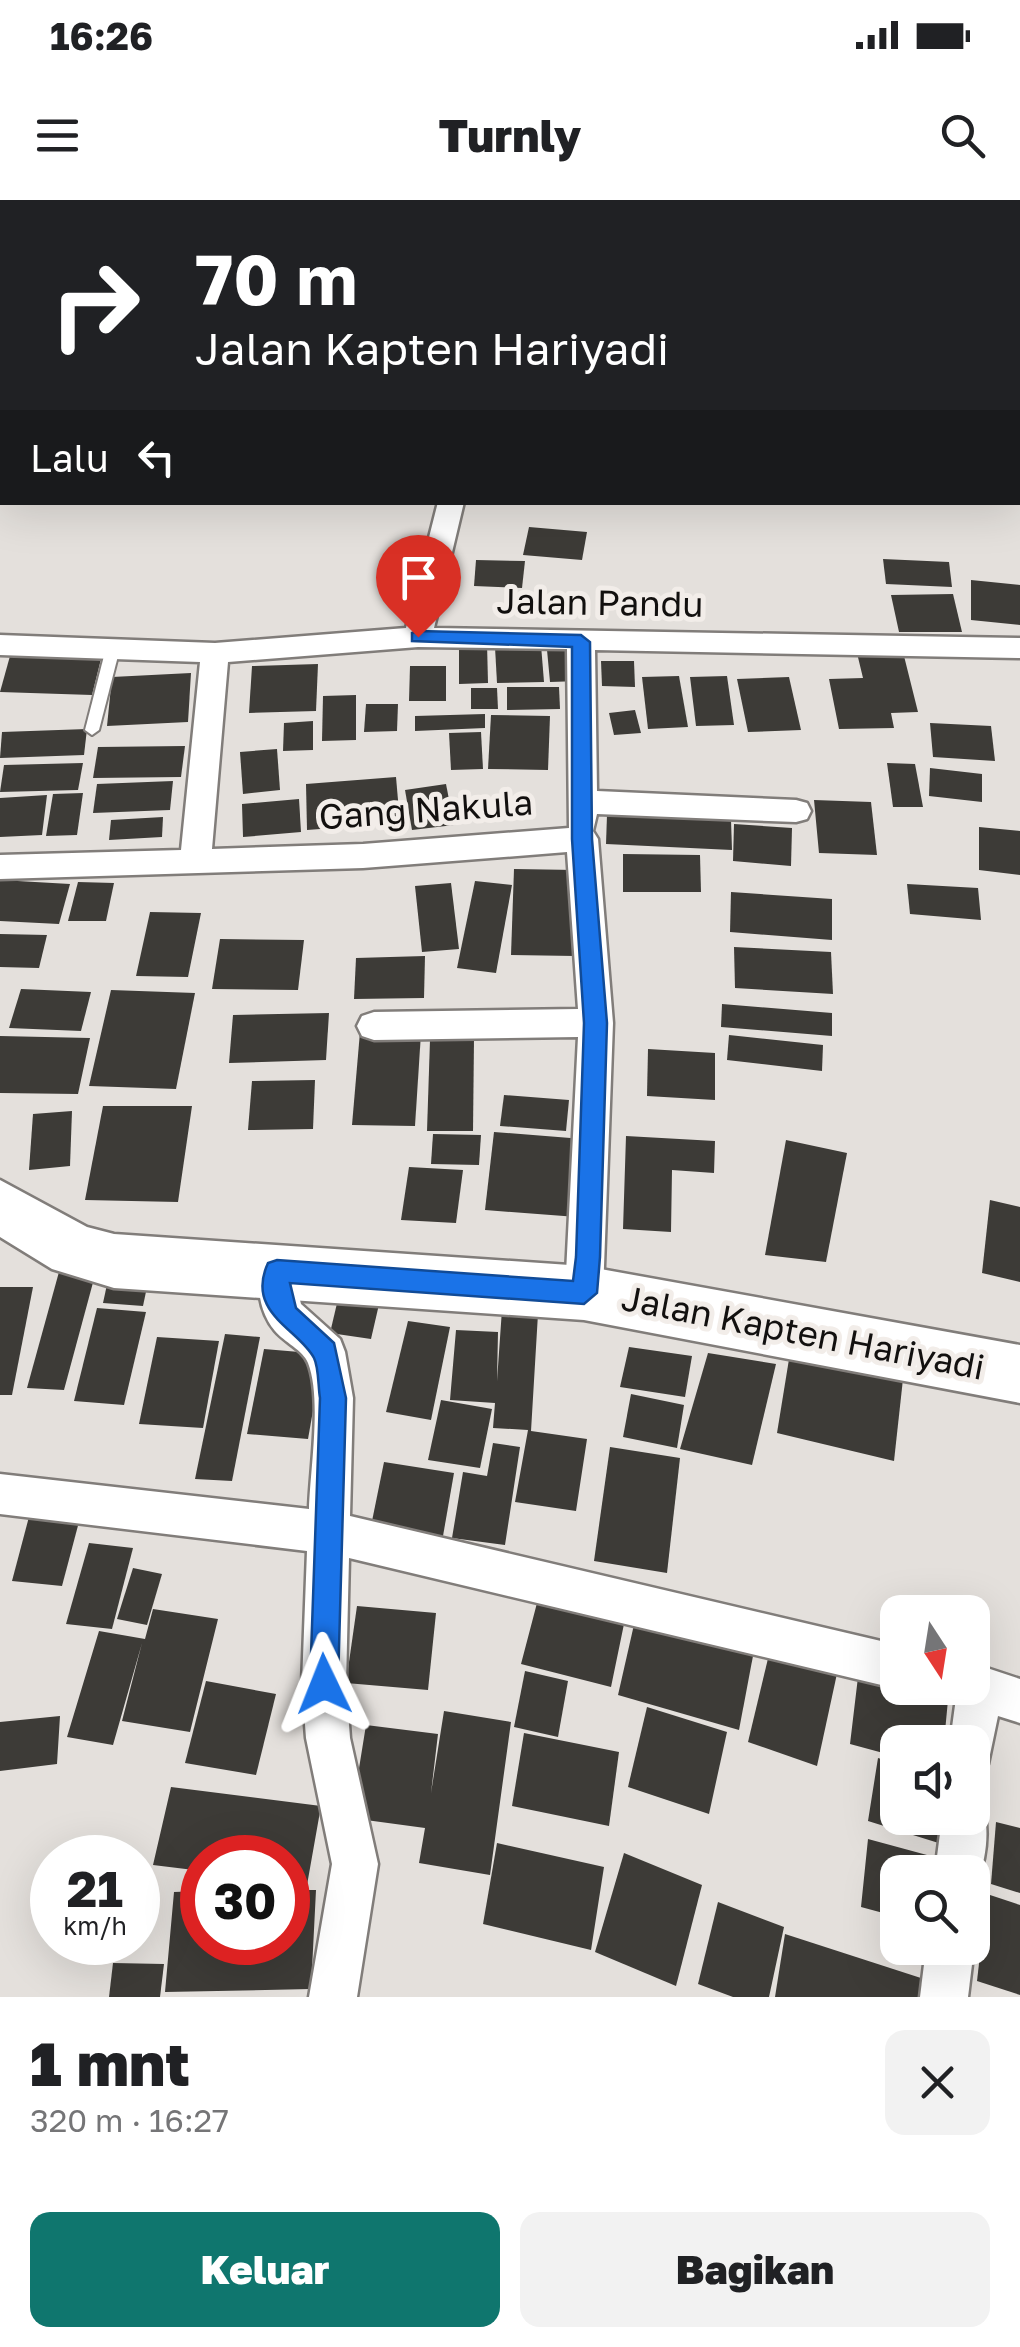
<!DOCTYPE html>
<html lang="id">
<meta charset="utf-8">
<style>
:root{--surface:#fff;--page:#f2f2f2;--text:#202124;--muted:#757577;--accent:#0f766e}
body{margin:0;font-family:"Golos Text",sans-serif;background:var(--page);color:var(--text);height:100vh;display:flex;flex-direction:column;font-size:38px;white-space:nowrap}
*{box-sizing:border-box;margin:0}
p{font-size:32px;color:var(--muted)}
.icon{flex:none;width:55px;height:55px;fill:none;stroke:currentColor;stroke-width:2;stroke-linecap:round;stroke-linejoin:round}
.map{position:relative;height:1797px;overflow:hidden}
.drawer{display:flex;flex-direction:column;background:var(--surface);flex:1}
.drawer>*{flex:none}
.guide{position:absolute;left:0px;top:0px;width:1020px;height:305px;box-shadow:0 10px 40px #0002;background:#202124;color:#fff;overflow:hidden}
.needle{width:65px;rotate:168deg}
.tools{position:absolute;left:880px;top:1395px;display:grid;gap:20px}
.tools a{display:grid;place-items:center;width:110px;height:110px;border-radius:20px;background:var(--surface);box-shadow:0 10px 40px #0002;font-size:50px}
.speed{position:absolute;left:30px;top:1635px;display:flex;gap:20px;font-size:50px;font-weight:700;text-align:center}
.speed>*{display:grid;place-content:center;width:130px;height:130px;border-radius:50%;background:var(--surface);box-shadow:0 10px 40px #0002;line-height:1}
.speed small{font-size:25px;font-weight:400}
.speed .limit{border:15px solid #d22;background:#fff;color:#111}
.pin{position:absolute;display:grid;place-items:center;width:85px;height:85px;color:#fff;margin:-102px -42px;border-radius:50% 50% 50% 0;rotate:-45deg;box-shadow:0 0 10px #0007}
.pin .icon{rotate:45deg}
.me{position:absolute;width:110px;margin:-55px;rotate:358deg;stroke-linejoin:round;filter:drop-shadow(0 0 8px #0008)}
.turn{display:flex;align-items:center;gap:35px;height:210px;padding:0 30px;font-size:45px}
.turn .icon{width:130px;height:130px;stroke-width:2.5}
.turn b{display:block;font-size:70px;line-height:85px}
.then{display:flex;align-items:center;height:95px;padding:0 30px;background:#0003;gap:20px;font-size:38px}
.round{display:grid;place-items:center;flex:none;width:105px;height:105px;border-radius:20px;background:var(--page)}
.overview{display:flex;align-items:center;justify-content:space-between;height:170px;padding:0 30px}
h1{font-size:60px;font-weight:800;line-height:75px}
.primary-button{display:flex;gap:20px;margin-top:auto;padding:20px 30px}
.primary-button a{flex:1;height:115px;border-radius:20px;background:var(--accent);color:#fff;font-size:40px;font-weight:800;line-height:115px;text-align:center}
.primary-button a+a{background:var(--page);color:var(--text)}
.status{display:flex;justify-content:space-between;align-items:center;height:70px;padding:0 50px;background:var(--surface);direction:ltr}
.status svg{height:28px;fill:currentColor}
header{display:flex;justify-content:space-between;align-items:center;height:130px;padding:0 30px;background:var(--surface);font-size:45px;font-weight:800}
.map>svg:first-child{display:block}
.building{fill:#3d3b37}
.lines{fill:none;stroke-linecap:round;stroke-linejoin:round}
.service-casing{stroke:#817d7a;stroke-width:4}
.minor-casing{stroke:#817d7a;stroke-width:5}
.primary-casing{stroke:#817d7a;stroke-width:5}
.service{fill:#fff;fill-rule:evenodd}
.minor{fill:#fff;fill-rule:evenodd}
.primary{fill:#fff;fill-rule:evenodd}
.route{fill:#1a73e8;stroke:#114b97;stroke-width:2.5}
.labels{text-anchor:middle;stroke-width:10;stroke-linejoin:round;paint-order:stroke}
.street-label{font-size:35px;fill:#12100f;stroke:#f2ede9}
</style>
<div class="status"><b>16:26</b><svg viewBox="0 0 49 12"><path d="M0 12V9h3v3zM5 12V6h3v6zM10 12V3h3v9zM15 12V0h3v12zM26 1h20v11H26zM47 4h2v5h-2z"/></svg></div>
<header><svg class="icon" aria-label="menu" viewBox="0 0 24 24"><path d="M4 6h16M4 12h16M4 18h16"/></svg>Turnly<svg class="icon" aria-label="search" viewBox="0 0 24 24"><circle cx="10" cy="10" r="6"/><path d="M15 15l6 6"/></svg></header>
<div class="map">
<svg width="1020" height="1797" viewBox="0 0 1020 1797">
<rect width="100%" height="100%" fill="#e4e0dc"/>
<!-- building -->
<g class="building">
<polygon points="529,327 587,332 582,360 523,355"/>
<polygon points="883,359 949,362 952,387 886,384"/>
<polygon points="476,360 525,361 522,388 474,386"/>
<polygon points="971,380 1020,385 1020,425 971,420"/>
<polygon points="953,394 962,432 899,432 891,395"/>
<polygon points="487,443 488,483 459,484 459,444"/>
<polygon points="541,445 544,482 497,483 495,447"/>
<polygon points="902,448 918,512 891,513 894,528 839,529 829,479 863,478 856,449"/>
<polygon points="577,449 580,481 550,482 547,450"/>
<polygon points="10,456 101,459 92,495 0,492"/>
<polygon points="601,461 634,461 635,487 602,486"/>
<polygon points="318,464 316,511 249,513 252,466"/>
<polygon points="410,466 446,466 446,501 409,501"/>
<polygon points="191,473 188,522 107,526 112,477"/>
<polygon points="679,476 688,527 648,529 642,477"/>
<polygon points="727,476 734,525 696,526 690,477"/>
<polygon points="789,477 801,530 748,532 737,479"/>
<polygon points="507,487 559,487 560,509 507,510"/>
<polygon points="471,488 497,488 498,509 471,509"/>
<polygon points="356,495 356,540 322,541 323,496"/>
<polygon points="366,504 398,504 397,531 364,532"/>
<polygon points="635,510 641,533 614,535 609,513"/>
<polygon points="485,514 485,528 415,531 415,516"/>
<polygon points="491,515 550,516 548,570 488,569"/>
<polygon points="313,521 313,550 283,551 284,523"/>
<polygon points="930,523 991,526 995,561 933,557"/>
<polygon points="87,529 84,555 0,558 2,532"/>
<polygon points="481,532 483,569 451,570 449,533"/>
<polygon points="185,546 181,577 93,578 98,547"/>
<polygon points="277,549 280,590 243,594 240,552"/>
<polygon points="83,563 78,590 0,592 4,565"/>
<polygon points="887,563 915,564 923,607 893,607"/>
<polygon points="930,568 982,574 982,602 929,596"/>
<polygon points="396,577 400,623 307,630 306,584"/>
<polygon points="173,581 170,610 93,613 97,584"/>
<polygon points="446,584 454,625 412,630 405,590"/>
<polygon points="83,593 77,635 46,636 53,594"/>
<polygon points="47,595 42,635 0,637 0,598"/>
<polygon points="299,599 301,632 243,637 242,604"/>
<polygon points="814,600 871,602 877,655 819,653"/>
<polygon points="607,615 731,620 732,650 606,644"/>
<polygon points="163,617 162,637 109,640 111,620"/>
<polygon points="734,624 792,628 791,666 733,661"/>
<polygon points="979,627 1020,631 1020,675 979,670"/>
<polygon points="623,654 700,655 701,692 623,692"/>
<polygon points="514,669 576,670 575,756 511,755"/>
<polygon points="0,680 70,684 59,724 0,721"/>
<polygon points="475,681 512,685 496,773 457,768"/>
<polygon points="78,682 114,683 106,721 68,721"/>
<polygon points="451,683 459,749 422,752 415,686"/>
<polygon points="907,684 978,688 981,720 910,714"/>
<polygon points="731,692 832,699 832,740 730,732"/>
<polygon points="150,712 201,713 188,777 136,776"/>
<polygon points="0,734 47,735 39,768 0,767"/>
<polygon points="220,739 304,740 298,790 212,789"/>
<polygon points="734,747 831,752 833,794 735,788"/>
<polygon points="425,756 424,798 354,799 356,758"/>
<polygon points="21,789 91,792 81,831 9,828"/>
<polygon points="111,790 195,793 176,889 89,886"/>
<polygon points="722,804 832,813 832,836 721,827"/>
<polygon points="329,813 326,860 229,863 233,815"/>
<polygon points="360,832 421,833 415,926 352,925"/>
<polygon points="729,835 823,845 822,871 727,860"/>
<polygon points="0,836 90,838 78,894 0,893"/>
<polygon points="474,839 473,931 427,931 430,840"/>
<polygon points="648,849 715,853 715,900 647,896"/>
<polygon points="315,880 313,929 248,930 252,881"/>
<polygon points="504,895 569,900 566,931 500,926"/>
<polygon points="103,906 192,906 178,1002 85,1000"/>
<polygon points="72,911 70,966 29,970 33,914"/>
<polygon points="494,932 583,939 577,1017 485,1010"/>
<polygon points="433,934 481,935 479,965 431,964"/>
<polygon points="626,936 715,941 714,973 672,970 671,1032 623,1029"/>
<polygon points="786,940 847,953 826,1062 765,1055"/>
<polygon points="409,967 463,970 456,1023 401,1020"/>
<polygon points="990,1000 1020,1007 1020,1082 982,1073"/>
<polygon points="62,1061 98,1064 64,1190 27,1188"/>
<polygon points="111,1066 151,1068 143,1106 103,1103"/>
<polygon points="342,1082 383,1087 371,1139 330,1133"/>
<polygon points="0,1087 33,1087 12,1195 0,1195"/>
<polygon points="503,1095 539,1097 531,1231 587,1239 576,1311 515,1302 528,1230 493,1228 495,1203 450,1200 456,1130 498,1132 497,1181"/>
<polygon points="97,1108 146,1112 124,1205 74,1201"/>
<polygon points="408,1121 450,1127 431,1220 386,1212"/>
<polygon points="225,1134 260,1137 232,1281 195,1279"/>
<polygon points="157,1137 219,1141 203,1228 139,1224"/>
<polygon points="629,1147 692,1156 685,1197 620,1187"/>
<polygon points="264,1149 323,1154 308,1239 247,1234"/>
<polygon points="708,1153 776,1164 752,1265 680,1249"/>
<polygon points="790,1153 903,1179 894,1261 777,1233"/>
<polygon points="631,1194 684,1205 677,1248 623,1237"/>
<polygon points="441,1200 492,1209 480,1268 428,1260"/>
<polygon points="493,1243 520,1247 505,1345 452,1338 463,1272 487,1276"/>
<polygon points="610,1247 680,1258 667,1373 594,1361"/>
<polygon points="384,1262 454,1273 443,1336 371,1326"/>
<polygon points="30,1313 80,1318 62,1386 12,1381"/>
<polygon points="89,1343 133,1348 112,1429 66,1424"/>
<polygon points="133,1368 162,1374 147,1425 117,1419"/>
<polygon points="565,1394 608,1405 605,1420 624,1424 611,1487 521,1464 537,1403 562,1410"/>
<polygon points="357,1406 436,1413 428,1490 346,1483"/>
<polygon points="638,1407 756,1440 739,1530 618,1495"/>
<polygon points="153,1409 218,1419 190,1532 122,1521 142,1443 113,1545 67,1537 99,1431 145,1439"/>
<polygon points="771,1446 838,1469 817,1566 748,1542"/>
<polygon points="525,1471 568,1481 558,1537 514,1527"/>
<polygon points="858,1477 948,1500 944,1542 898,1542 898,1557 850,1544"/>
<polygon points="206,1481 276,1494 256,1575 185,1563"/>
<polygon points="647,1507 727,1532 709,1614 628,1587"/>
<polygon points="444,1511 511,1522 490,1675 419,1663 425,1628 351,1618 366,1525 438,1534 431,1593"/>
<polygon points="60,1516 57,1564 0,1571 0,1522"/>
<polygon points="524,1533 619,1552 609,1626 512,1606"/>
<polygon points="878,1558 898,1564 898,1618 949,1618 945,1645 868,1621"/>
<polygon points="171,1587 321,1606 307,1685 288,1683 288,1658 202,1658 202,1671 153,1665"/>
<polygon points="996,1622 1020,1628 1020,1693 991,1684"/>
<polygon points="868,1639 938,1658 937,1672 898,1672 898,1717 861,1707"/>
<polygon points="497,1643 604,1667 591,1750 483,1724"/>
<polygon points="624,1653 702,1685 676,1786 595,1752"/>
<polygon points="288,1690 316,1690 311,1789 165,1792 174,1692 202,1691 202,1742 288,1742"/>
<polygon points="987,1694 1020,1705 1020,1795 977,1781"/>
<polygon points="718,1702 784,1727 769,1797 733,1797 698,1784"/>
<polygon points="785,1734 924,1779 922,1797 775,1797"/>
<polygon points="113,1763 164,1764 160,1797 109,1797"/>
</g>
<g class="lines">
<!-- service casing -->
<g class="service-casing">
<polygon id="service" points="113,443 120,448 99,530 92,535 85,530 106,448"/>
</g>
<!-- minor casing -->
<g class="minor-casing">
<g id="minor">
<polygon points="512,0 534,0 534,2 513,2"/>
<rect x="1018" y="189" width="2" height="14"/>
<path d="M438 302H464L434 428 1020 438V458L595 450 597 591 796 600 807 603 811 611 807 619 796 622 597 614 593 631 598 639 613 823 603 1093 597 1105 584 1110 571 1105 565 1093 578 837 374 840 362 836 357 826 362 816 374 812 578 809 567 652 363 668 0 679V655L181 650 200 462 0 455V435L215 443 406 428ZM418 447 567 449 569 628 363 644 212 649 228 462Z"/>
<path d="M277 1054 290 1059 301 1104 340 1139 345 1152 353 1198 350 1316 898 1445V1488H901L898 1489 349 1358 346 1484 350 1538 378 1664 357 1797H309L332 1664 306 1538 302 1484 307 1351 0 1314V1274L309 1309C310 1271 322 1198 308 1163 303 1150 284 1142 275 1131 259 1112 254 1081 264 1059Z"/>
<polygon points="972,1463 1020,1479 1020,1523 998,1516 988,1564 972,1570 972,1542 950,1542 956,1498 951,1488 972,1488"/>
<path d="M972 1598 981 1602C991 1626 987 1667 972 1689V1672H935L942 1618H972Z"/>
<polygon points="972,1745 974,1748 968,1797 920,1797 926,1748"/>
</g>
</g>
<!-- primary casing -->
<g class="primary-casing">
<polygon id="primary" points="0,980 87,1027 114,1034 584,1066 1020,1145 1020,1203 584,1120 114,1088 52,1069 0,1037"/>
</g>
<!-- service -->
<use href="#service" class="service"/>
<!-- minor -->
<use href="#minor" class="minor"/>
<!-- primary -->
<use href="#primary" class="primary"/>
</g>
<!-- route -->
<path class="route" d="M418 431 581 435 590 442 592 639 607 823 600 1057 597 1093 584 1104 290 1083 296 1108 334 1143 346 1198 338 1484 334 1494 324 1498 314 1494 310 1484 320 1198C318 1187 319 1168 314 1158 299 1129 245 1113 268 1063L277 1060 573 1081 576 1057 584 823 572 639V447L412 441V433Z"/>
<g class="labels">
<!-- street labels -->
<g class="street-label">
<text transform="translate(600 403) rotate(1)" y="12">Jalan Pandu</text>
<text transform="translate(426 610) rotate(-4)" y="12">Gang Nakula</text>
<text transform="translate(803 1133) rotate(11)" y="12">Jalan Kapten Hariyadi</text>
</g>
</g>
</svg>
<div class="tools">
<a><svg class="needle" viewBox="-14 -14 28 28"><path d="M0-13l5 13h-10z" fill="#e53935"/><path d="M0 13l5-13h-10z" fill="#757577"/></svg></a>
<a><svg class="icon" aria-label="sound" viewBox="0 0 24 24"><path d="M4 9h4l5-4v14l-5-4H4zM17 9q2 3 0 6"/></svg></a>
<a><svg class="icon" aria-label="search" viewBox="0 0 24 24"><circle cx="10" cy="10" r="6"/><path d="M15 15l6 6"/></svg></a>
</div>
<div class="speed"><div>21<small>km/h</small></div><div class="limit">30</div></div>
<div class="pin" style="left:418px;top:437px;background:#d93025"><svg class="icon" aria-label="arrive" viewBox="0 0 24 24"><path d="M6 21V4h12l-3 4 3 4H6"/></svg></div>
<svg class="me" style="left:324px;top:1484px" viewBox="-20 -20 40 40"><path d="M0-17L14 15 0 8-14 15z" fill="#1a73e8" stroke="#fff" stroke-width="4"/></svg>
<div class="guide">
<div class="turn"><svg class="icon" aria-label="right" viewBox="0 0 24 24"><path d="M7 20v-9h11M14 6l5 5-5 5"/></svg><div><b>70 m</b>Jalan Kapten Hariyadi</div></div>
<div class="then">Lalu<svg class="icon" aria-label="left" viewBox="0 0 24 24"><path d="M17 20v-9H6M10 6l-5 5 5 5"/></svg></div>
</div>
</div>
<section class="drawer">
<div class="overview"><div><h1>1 mnt</h1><p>320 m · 16:27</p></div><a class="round"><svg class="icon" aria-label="close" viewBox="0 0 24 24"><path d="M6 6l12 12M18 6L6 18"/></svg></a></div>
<div class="primary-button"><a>Keluar</a><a>Bagikan</a></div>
</section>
